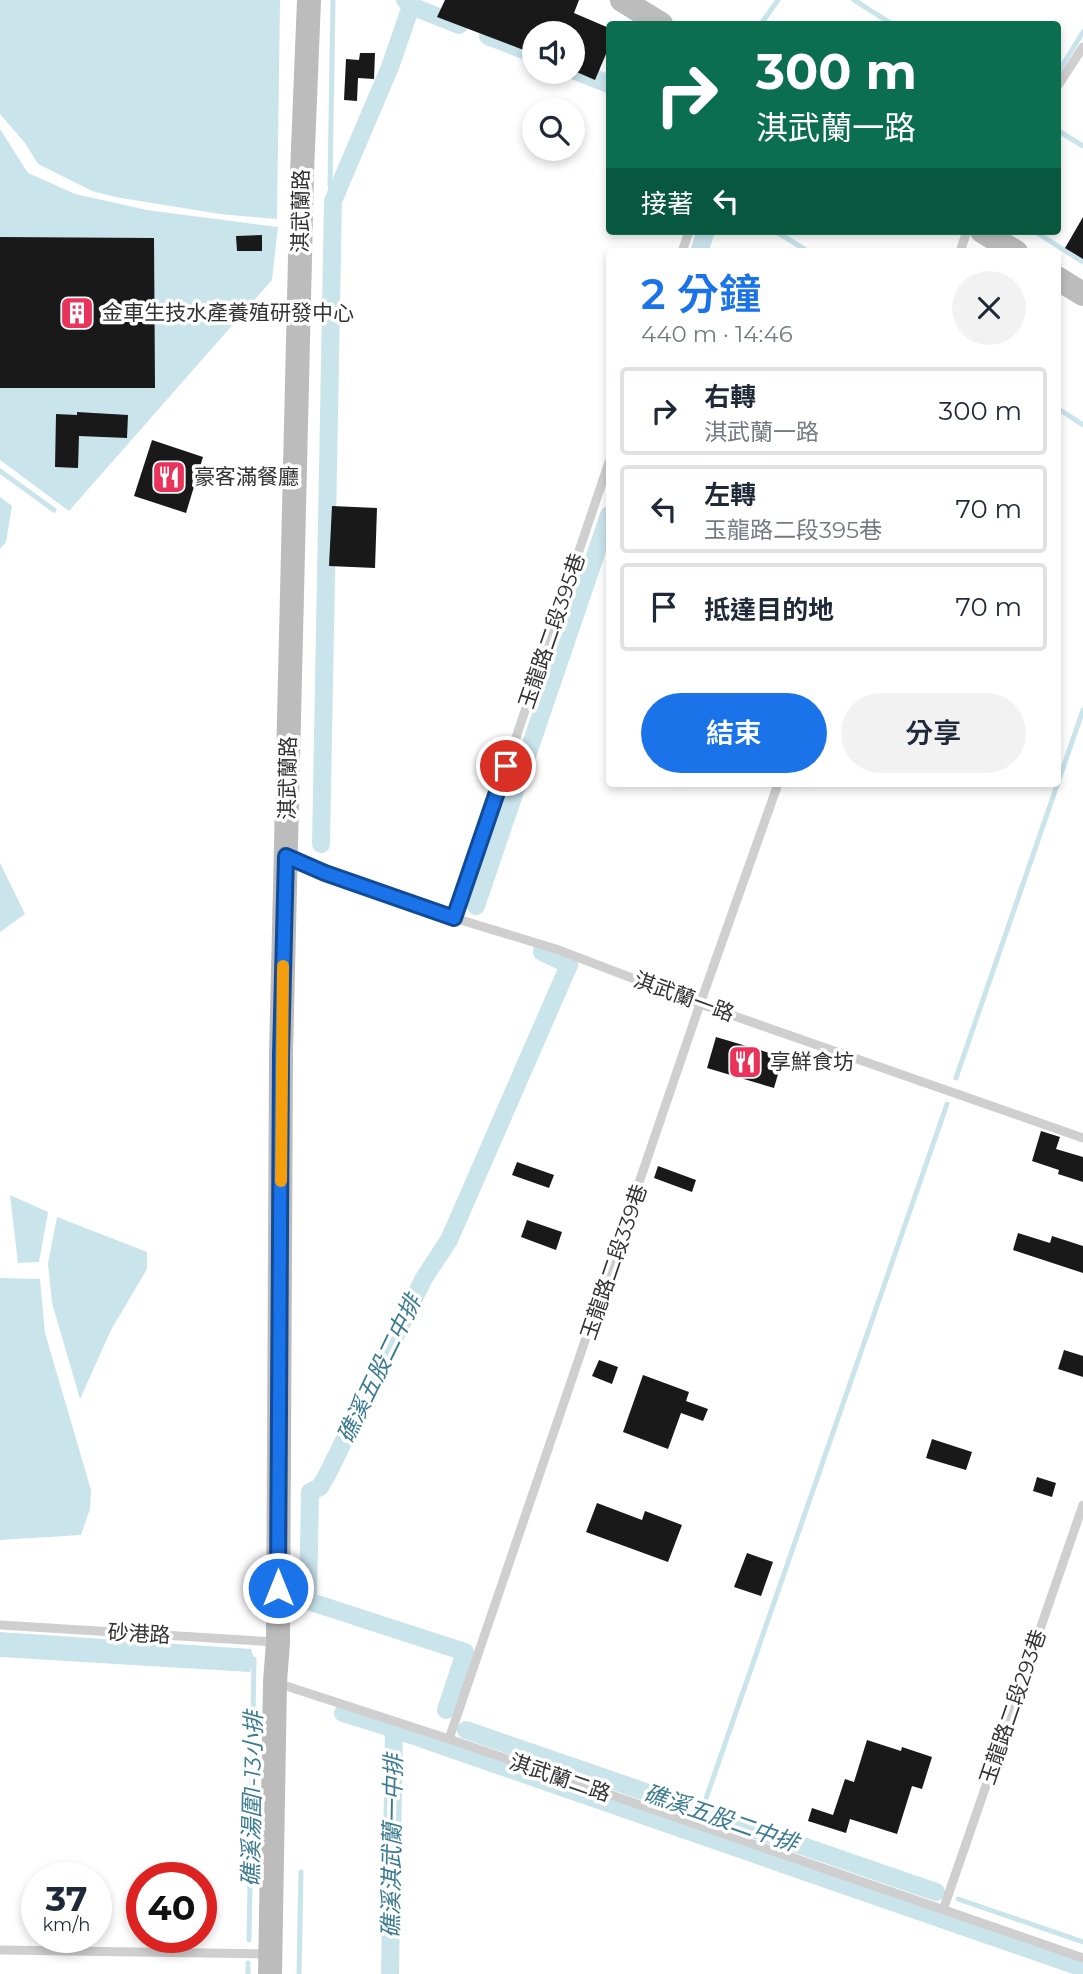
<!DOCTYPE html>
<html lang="zh-TW">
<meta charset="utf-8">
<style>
:root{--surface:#fff;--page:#f2f2f3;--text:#1f2937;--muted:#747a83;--line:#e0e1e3;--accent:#1a73e8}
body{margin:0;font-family:Montserrat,"Noto Sans TC",sans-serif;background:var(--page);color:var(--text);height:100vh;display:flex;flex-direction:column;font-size:26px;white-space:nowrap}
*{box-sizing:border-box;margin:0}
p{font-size:23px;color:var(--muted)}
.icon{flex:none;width:38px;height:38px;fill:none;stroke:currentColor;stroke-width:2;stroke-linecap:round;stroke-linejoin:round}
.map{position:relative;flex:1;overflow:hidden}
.details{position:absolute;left:606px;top:248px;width:455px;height:539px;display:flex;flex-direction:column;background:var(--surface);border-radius:7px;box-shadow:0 4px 10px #0003}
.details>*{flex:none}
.hud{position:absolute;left:606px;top:21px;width:455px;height:214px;border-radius:7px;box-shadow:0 4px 10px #0003;background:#0b6e4f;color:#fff;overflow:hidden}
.tools{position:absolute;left:522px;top:21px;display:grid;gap:14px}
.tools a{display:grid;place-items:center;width:63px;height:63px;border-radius:50%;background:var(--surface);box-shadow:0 4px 10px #0003;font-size:35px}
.speed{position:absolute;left:21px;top:1862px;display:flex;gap:14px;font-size:35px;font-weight:700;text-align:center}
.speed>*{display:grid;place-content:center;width:91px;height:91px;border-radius:50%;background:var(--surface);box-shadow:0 4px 10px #0003;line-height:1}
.speed small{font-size:18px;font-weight:400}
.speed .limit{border:10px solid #d22;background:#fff;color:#111}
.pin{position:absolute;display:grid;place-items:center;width:60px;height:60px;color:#fff;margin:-30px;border:4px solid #fff;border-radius:50%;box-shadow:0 2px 7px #0007}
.me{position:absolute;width:77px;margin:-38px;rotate:0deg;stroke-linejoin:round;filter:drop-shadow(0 0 5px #0008)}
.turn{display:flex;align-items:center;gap:24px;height:147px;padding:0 35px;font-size:32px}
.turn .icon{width:91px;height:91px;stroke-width:2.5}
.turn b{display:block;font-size:49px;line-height:60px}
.then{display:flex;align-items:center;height:66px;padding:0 35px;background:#0003;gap:14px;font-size:26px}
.round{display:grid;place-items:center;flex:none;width:74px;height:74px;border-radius:37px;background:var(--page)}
.summary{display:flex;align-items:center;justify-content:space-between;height:119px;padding:0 35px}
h1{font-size:42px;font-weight:600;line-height:52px;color:var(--accent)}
.action{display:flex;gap:14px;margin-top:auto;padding:14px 35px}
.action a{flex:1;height:80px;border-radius:42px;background:var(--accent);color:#fff;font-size:28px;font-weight:600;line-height:80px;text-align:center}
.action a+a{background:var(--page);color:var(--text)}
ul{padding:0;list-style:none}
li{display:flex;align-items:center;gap:21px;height:88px;margin:0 14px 10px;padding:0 21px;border:4px solid var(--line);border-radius:7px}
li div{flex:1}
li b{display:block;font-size:26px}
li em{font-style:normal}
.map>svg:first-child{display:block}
.water{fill:#cae4ec}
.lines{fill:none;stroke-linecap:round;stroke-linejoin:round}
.stream{stroke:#cae4ec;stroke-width:5}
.canal{stroke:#cae4ec;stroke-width:18}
.building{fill:#191919}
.lane{stroke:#cfcfcf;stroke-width:9}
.secondary{stroke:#bcbcbc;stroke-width:24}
.route-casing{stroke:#114b97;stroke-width:18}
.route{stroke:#1a73e8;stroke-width:12}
.slow{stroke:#f59e0b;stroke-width:12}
.labels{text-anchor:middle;stroke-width:7;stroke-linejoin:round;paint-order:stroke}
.street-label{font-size:21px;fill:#323232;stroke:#fff}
.poi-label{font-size:21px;fill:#323232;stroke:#fff;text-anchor:start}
.water-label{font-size:23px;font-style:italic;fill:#3a7b91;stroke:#fff}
</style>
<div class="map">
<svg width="1083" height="1974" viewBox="0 0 1083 1974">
<rect width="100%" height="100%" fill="#fff"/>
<!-- water -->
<g class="water">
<polygon points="0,0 280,0 277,219 220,214 115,197 92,191 38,164 25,143 0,114"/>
<polygon points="0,129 28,173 75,194 147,210 278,227 272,280 69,511 0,460"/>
<polygon points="0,497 12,506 6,542 0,549"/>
<polygon points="0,863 25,914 0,932"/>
<polygon points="10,1195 48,1212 39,1262 18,1263"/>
<polygon points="57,1217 147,1252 147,1269 111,1330 80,1399 52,1303 48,1263"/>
<polygon points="0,1278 40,1279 45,1333 91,1490 90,1509 81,1535 0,1540"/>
<polygon points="0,1632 251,1649 254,1659 250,1672 0,1657"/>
</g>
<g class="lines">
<!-- stream -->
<g class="stream">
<polyline points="333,0 330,184 333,201"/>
<polyline points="854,0 892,24"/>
<polyline points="761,24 778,0"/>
<polyline points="1057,74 1083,32"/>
<polyline points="1057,130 1083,146"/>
<polyline points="775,231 809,252"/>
<polyline points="1034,231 1083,262"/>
<polyline points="1057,408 1083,425"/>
<polyline points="0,471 54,510"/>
<polyline points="956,1078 1083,710"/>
<polyline points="701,1813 947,1104"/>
<polyline points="694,1834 694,1833"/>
<polyline points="958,1899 1083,1942"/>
<polyline points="249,1940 254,1659"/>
<polyline points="248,1974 248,1963"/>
<polyline points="299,1974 301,1872"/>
</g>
<!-- canal -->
<g class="canal">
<polyline points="405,0 411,6 459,25"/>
<polyline points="488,36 534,54"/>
<polyline points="573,70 609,84"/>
<polyline points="699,252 706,231"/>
<polyline points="321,844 333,201 390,67 411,6"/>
<polyline points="476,906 609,515"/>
<polyline points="446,1710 465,1652 308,1601 310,1492 320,1487 328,1473 424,1278 449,1240 569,965 542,952"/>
<polyline points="343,1713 394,1729 390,1974"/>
<polyline points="394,1729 1083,1968"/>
<polyline points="466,1730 936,1892"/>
</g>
</g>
<!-- building -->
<g class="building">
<polygon points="445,0 579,0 574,13 609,28 609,47 595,80 572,70 572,33 534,33 534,54 437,17"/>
<polygon points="360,53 375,53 374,79 358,78 357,101 344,100 346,59 359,60"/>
<polygon points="1083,217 1083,259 1065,248"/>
<polygon points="262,235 262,251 237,251 236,236"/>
<polygon points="0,237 154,238 155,388 0,388"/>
<polygon points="77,412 128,415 127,438 79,436 78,468 55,467 56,414 77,415"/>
<polygon points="152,440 203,457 186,513 134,496"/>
<polygon points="332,506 377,508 375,568 329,566"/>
<polygon points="716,1037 783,1057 774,1088 707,1068"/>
<polygon points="1041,1131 1060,1137 1056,1149 1083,1157 1083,1182 1058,1174 1059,1170 1032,1161"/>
<polygon points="517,1162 554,1175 549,1188 512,1175"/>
<polygon points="658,1166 696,1180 692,1192 654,1178"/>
<polygon points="527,1220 562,1232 556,1250 521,1237"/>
<polygon points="1018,1233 1050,1243 1052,1236 1083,1246 1083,1273 1013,1250"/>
<polygon points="1064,1350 1083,1356 1083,1377 1058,1369"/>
<polygon points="599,1360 618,1367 612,1384 592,1376"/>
<polygon points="643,1375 689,1392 686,1401 708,1409 703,1421 681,1413 668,1449 623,1432"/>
<polygon points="932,1439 972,1452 966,1470 926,1458"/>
<polygon points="1037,1477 1056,1483 1052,1497 1033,1491"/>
<polygon points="597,1503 642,1520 645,1511 682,1525 668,1562 586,1532"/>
<polygon points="747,1553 773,1562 761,1596 734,1587"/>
<polygon points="867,1740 901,1751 902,1747 932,1757 922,1789 912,1786 897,1834 850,1819 846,1833 808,1821 812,1808 833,1815 845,1779 854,1782"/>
</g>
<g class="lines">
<!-- lane -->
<g class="lane">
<polyline points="1057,87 1083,47"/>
<polyline points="682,252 689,231"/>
<polyline points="960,252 967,231"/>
<polyline points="287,857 428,910 556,949 700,1004 1083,1138"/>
<polyline points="455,918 609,462"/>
<polyline points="0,1625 276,1642"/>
<polyline points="277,1683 449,1739 1083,1958"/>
<polyline points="449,1739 700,1004 778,784"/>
<polyline points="943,1910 1083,1505"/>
<polyline points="0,1950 268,1954"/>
</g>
<!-- secondary -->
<g class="secondary">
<polyline points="622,0 661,24"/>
<polyline points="982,231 1016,252"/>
<polyline points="1057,278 1083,294"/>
<polyline points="270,1974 275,1682 278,1642 281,1055 302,173 309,0"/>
</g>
</g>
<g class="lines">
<!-- route casing -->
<g class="route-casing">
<polyline id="route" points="278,1588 281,1055 286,856 325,873 454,918 506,766"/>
</g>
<!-- route -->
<use href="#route" class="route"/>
<!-- slow -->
<polyline class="slow" points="281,1181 283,966"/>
</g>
<!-- icons -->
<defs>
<g id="building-square" transform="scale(1.75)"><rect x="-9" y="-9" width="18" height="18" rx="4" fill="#ea335b" stroke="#fff"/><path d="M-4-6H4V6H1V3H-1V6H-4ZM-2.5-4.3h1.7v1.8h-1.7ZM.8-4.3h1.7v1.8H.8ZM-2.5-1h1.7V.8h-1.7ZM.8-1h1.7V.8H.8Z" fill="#fff"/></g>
<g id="restaurant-square" transform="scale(1.75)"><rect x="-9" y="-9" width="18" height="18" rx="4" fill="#ea335b" stroke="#fff"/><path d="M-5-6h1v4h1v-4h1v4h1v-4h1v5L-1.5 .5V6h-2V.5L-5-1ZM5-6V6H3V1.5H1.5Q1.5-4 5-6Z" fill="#fff"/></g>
</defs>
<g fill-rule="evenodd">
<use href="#building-square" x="77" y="313"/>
<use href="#restaurant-square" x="169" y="477"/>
<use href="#restaurant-square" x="745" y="1062"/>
</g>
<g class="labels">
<!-- street labels -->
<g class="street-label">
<text transform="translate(301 211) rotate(-89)" y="7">淇武蘭路</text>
<text transform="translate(552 631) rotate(-71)" y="7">玉龍路二段395巷</text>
<text transform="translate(288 778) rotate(-89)" y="7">淇武蘭路</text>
<text transform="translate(684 997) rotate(20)" y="7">淇武蘭一路</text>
<text transform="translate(614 1262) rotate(-71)" y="7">玉龍路二段339巷</text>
<text transform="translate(139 1634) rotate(3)" y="7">砂港路</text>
<text transform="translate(1013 1707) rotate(-71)" y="7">玉龍路二段293巷</text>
<text transform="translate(560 1778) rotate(19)" y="7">淇武蘭二路</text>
</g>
<!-- poi labels -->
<g class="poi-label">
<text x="102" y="320">金車生技水產養殖研發中心</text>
<text x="194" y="484">豪客滿餐廳</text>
<text x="770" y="1069">享鮮食坊</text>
</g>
<!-- water labels -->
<g class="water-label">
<text transform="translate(379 1369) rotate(-64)" y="8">礁溪五股二中排</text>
<text transform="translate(252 1799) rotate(-89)" y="8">礁溪湯圍1-13小排</text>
<text transform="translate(721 1818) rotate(19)" y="8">礁溪五股二中排</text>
<text transform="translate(392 1846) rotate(-89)" y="8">礁溪淇武蘭一中排</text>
</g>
</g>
</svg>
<div class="tools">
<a><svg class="icon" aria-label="sound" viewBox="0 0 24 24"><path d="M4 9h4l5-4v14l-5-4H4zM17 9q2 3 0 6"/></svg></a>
<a><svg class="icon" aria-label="search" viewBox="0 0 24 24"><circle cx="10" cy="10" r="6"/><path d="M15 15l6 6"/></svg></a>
</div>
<div class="speed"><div>37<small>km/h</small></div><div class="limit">40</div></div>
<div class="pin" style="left:506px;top:766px;background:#d93025"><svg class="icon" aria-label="arrive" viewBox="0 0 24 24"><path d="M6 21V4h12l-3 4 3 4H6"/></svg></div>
<svg class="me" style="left:278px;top:1588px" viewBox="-20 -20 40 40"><circle r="17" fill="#1a73e8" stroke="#fff" stroke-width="3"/><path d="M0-11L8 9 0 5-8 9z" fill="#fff"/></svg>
<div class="hud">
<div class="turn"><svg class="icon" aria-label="right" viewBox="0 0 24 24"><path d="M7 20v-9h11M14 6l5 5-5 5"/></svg><div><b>300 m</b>淇武蘭一路</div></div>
<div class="then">接著<svg class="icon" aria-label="left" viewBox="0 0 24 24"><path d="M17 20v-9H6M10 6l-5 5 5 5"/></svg></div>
</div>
<section class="details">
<div class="summary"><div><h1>2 分鐘</h1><p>440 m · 14:46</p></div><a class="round"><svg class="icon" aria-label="close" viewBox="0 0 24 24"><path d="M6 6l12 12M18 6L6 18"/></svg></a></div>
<ul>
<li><svg class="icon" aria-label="right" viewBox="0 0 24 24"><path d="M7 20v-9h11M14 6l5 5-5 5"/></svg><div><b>右轉</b><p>淇武蘭一路</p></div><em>300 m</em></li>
<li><svg class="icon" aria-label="left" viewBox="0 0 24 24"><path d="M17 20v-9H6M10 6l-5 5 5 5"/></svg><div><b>左轉</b><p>玉龍路二段395巷</p></div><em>70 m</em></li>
<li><svg class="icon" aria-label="arrive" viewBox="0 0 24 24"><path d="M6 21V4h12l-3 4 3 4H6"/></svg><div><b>抵達目的地</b></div><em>70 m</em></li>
</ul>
<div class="action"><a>結束</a><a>分享</a></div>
</section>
</div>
